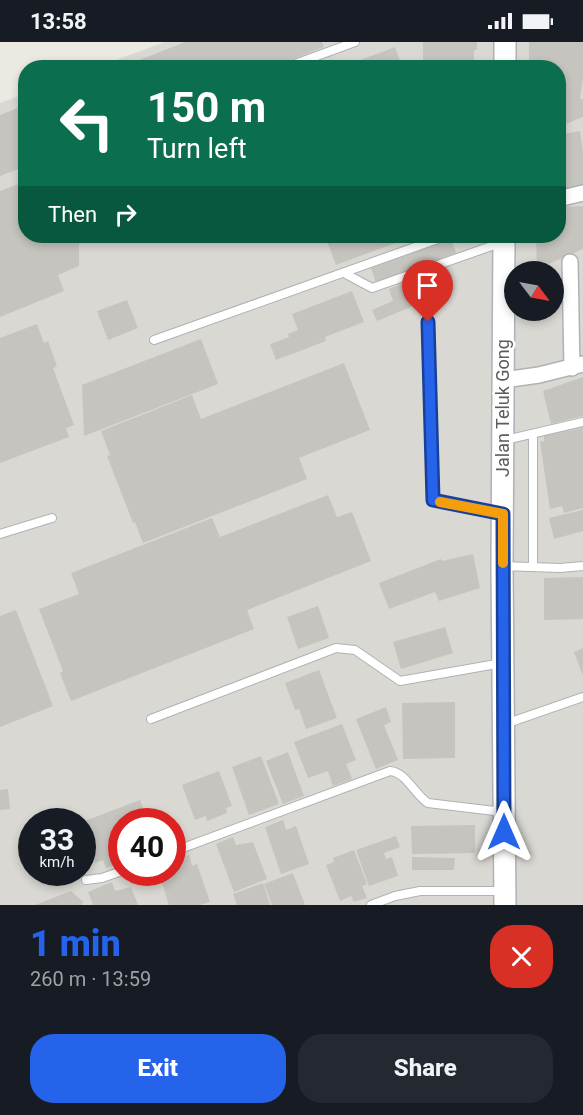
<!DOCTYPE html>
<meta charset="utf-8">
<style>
:root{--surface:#171b24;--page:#242831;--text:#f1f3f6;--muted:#9ea1a6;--accent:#2563eb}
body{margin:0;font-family:Roboto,sans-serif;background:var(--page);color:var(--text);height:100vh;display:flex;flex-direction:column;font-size:22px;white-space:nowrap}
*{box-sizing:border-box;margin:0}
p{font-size:20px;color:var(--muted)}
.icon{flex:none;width:33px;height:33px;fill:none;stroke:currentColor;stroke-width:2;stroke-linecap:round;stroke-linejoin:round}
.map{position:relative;height:863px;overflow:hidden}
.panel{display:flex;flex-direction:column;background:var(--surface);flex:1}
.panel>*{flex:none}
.banner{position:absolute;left:18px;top:18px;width:548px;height:183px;border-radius:24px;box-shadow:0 3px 9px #0003;background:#0b6e4f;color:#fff;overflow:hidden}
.needle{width:39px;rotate:122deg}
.buttons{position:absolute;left:504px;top:219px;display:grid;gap:12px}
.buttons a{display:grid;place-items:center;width:60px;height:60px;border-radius:50%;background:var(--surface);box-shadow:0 3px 9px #0003;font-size:30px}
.speed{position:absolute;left:18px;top:766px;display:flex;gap:12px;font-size:30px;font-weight:700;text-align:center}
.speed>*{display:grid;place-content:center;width:78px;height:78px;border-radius:50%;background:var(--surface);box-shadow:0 3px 9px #0003;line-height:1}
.speed small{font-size:15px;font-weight:400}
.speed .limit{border:9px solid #d22;background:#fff;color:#111}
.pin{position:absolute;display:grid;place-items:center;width:51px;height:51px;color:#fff;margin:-62px -26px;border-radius:50% 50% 50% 0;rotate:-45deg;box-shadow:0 0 6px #0007}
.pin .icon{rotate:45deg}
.me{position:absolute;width:66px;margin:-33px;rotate:0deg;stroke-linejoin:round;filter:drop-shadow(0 0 4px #0008)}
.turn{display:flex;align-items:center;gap:21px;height:126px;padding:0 30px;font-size:27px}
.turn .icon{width:78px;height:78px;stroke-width:2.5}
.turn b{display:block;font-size:42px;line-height:51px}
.then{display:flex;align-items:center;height:57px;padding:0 30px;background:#0003;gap:12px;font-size:22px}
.round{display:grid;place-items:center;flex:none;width:63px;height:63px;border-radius:24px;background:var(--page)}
.summary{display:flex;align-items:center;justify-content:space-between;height:102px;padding:0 30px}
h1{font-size:36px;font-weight:800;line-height:45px;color:var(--accent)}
.cta{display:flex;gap:12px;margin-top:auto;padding:12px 30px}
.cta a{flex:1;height:69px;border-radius:24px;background:var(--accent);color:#fff;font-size:24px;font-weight:800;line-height:69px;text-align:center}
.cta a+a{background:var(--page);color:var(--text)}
.status{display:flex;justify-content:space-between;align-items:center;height:42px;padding:0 30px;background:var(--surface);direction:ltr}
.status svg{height:16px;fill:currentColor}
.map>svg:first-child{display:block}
.industrial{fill:#dad8d3;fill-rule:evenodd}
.building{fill:#c6c4be}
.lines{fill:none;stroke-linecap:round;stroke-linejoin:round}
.lane-casing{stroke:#afb2b5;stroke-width:10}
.street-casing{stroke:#afb2b5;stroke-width:18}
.secondary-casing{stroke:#aeb1b5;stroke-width:24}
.lane{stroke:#fff;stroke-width:8}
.street{stroke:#fff;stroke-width:15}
.secondary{stroke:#fff;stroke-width:21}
.route-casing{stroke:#184099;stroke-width:15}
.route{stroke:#2563eb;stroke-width:10}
.slow{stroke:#f59e0b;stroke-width:10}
.labels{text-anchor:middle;stroke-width:5;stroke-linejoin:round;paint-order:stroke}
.street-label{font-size:18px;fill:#5a5d60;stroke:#fff}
</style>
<div class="status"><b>13:58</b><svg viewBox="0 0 49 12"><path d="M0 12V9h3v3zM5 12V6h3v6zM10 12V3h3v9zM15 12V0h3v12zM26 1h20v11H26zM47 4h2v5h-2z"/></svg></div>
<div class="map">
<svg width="583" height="863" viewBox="0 0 583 863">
<rect width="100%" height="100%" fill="#ebe9e1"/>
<!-- industrial -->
<path class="industrial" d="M165 0H583V863H0V61L25 52 26 194H558V26L97 25ZM514 230H554V268H514ZM32 780H82V831H32ZM122 780H172V831H122Z"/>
<!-- building -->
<g class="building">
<polygon points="185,0 322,0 324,5 269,26 119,26"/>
<polygon points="423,0 477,0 477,8 474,8 474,26 423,26"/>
<polygon points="529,0 583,0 583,35 580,57 583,57 583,75 558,85 558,26 529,26"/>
<polygon points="395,5 403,26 342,26 342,25"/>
<polygon points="26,63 26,124 0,134 0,73"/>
<polygon points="580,89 583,110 583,145 558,149 558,93"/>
<polygon points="26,139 26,194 79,194 79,224 58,233 64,249 0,275 0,149"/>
<polygon points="583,164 583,207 537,227 536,194 558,194 558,165"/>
<polygon points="325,194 414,194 336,223"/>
<polygon points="451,196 456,211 376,241 371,226"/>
<polygon points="439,226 440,228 445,226 454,247 377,279 372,268 393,259 389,247"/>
<polygon points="352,249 364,280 325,295 326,299 276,318 270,302 289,295 288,292 298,288 292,272"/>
<polygon points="127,258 138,286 108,298 97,269"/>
<polygon points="37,282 44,301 48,299 57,324 53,326 74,383 66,386 69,395 0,421 0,296"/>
<polygon points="201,297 218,342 84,394 82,343"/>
<polygon points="344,321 370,388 299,416 307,437 143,501 135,480 133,481 107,414 110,413 101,389 192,353 201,377"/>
<polygon points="583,335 583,374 551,382 543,349"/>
<polygon points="583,386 583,466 564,471 562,464 550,467 540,400 544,399 544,394"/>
<polygon points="328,453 337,475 352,470 371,519 247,568 254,587 71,659 60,631 63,629 39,567 79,552 71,531 212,476 220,495"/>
<polygon points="583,468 583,489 554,497 549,476"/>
<polygon points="473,512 480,546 439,559 435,550 389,567 379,541 441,517 442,519"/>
<polygon points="583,535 583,577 544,578 544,536"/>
<polygon points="318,564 329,596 298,607 287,575"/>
<polygon points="16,568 53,664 0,685 0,574"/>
<polygon points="445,585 453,611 401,627 393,600"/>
<polygon points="583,606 583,634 574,610"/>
<polygon points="319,628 337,676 306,687 299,667 295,668 285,641"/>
<polygon points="455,660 455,716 403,717 402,661"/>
<polygon points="386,665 391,680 384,683 398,718 376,727 356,677"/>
<polygon points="342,682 356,718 346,722 352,737 333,744 328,729 308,736 294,700"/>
<polygon points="288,710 304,754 283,762 266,719"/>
<polygon points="261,714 279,762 249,773 232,725"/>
<polygon points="219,729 232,764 226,766 227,771 207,779 206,774 195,778 182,743"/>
<polygon points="8,747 10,767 0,768 0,748"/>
<polygon points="140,758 148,780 122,780 122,811 115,814 118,822 106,826 103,818 95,821 82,787 82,780"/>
<polygon points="283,778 286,788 296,784 309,822 281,832 265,785"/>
<polygon points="475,783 475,811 412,812 411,784"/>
<polygon points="396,794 400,805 384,811 386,817 392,815 398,834 369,844 356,808"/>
<polygon points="233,795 236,803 253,800 267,837 234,850 216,802"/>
<polygon points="354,808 367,842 362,844 367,856 354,860 351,854 340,859 326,823 334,820 333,816"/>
<polygon points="189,813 192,824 197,822 210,860 200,863 169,863 159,831 172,831 172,818"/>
<polygon points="412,815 455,816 454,828 412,828"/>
<polygon points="293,831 305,863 272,863 264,842"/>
<polygon points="112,840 115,849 131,845 138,863 93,863 88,850"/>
<polygon points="263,841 270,863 237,863 233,852"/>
<polygon points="71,849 83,860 82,863 35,863"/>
</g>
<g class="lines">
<!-- lane casing -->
<g class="lane-casing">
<g id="lane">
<polyline points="284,26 355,0"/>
<polyline points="344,231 372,246 503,200"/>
<polyline points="427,280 433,458 501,472"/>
<polyline points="154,298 446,194"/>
<polyline points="505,398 583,380"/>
<polyline points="0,492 52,476"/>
<polyline points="504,524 560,526 583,524"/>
<polyline points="533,525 533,392"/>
<polyline points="151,677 336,606 355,608 400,639 502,621"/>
<polyline points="505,682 583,655"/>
<path d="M172 810 390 729C406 730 415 753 428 761L503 770"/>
<polyline points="86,838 102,836 122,829"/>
<polyline points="371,863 395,854 420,849 503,849"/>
</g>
</g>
<!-- street casing -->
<g class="street-casing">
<g id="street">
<polyline points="558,157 583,151"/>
<polyline points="570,220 572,326"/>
<polyline points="503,338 539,333 583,322"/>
</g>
</g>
<!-- secondary casing -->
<g class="secondary-casing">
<g id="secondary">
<polyline points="505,26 505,0"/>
<polyline points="504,194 502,524 505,863"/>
</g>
</g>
<!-- lane -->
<use href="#lane" class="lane"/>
<!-- street -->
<use href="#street" class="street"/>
<!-- secondary -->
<use href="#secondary" class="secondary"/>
</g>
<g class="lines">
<!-- route casing -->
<g class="route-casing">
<polyline id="route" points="428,280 433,458 503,472 504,790"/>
</g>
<!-- route -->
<use href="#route" class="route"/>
<!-- slow -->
<polyline class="slow" points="440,460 503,472 503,521"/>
</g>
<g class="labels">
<!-- street labels -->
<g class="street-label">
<text transform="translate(503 366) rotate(-90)" y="6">Jalan Teluk Gong</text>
</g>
</g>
</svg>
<div class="buttons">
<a><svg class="needle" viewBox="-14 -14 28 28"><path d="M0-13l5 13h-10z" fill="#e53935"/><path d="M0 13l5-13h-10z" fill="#9ea1a6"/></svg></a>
</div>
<div class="speed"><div>33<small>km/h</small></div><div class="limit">40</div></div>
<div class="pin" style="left:428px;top:280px;background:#d93025"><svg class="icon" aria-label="arrive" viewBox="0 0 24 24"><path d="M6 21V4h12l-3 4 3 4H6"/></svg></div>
<svg class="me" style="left:504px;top:790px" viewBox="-20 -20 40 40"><path d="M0-17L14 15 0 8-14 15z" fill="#2563eb" stroke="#fff" stroke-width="4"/></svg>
<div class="banner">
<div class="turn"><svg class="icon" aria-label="left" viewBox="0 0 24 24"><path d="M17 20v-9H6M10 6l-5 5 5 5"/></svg><div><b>150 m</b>Turn left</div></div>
<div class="then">Then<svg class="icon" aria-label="right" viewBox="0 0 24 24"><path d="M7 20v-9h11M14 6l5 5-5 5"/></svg></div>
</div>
</div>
<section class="panel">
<div class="summary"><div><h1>1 min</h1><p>260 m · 13:59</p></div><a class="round" style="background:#d93025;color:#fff"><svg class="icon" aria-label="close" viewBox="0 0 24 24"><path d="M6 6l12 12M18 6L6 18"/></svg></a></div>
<div class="cta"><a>Exit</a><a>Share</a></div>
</section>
